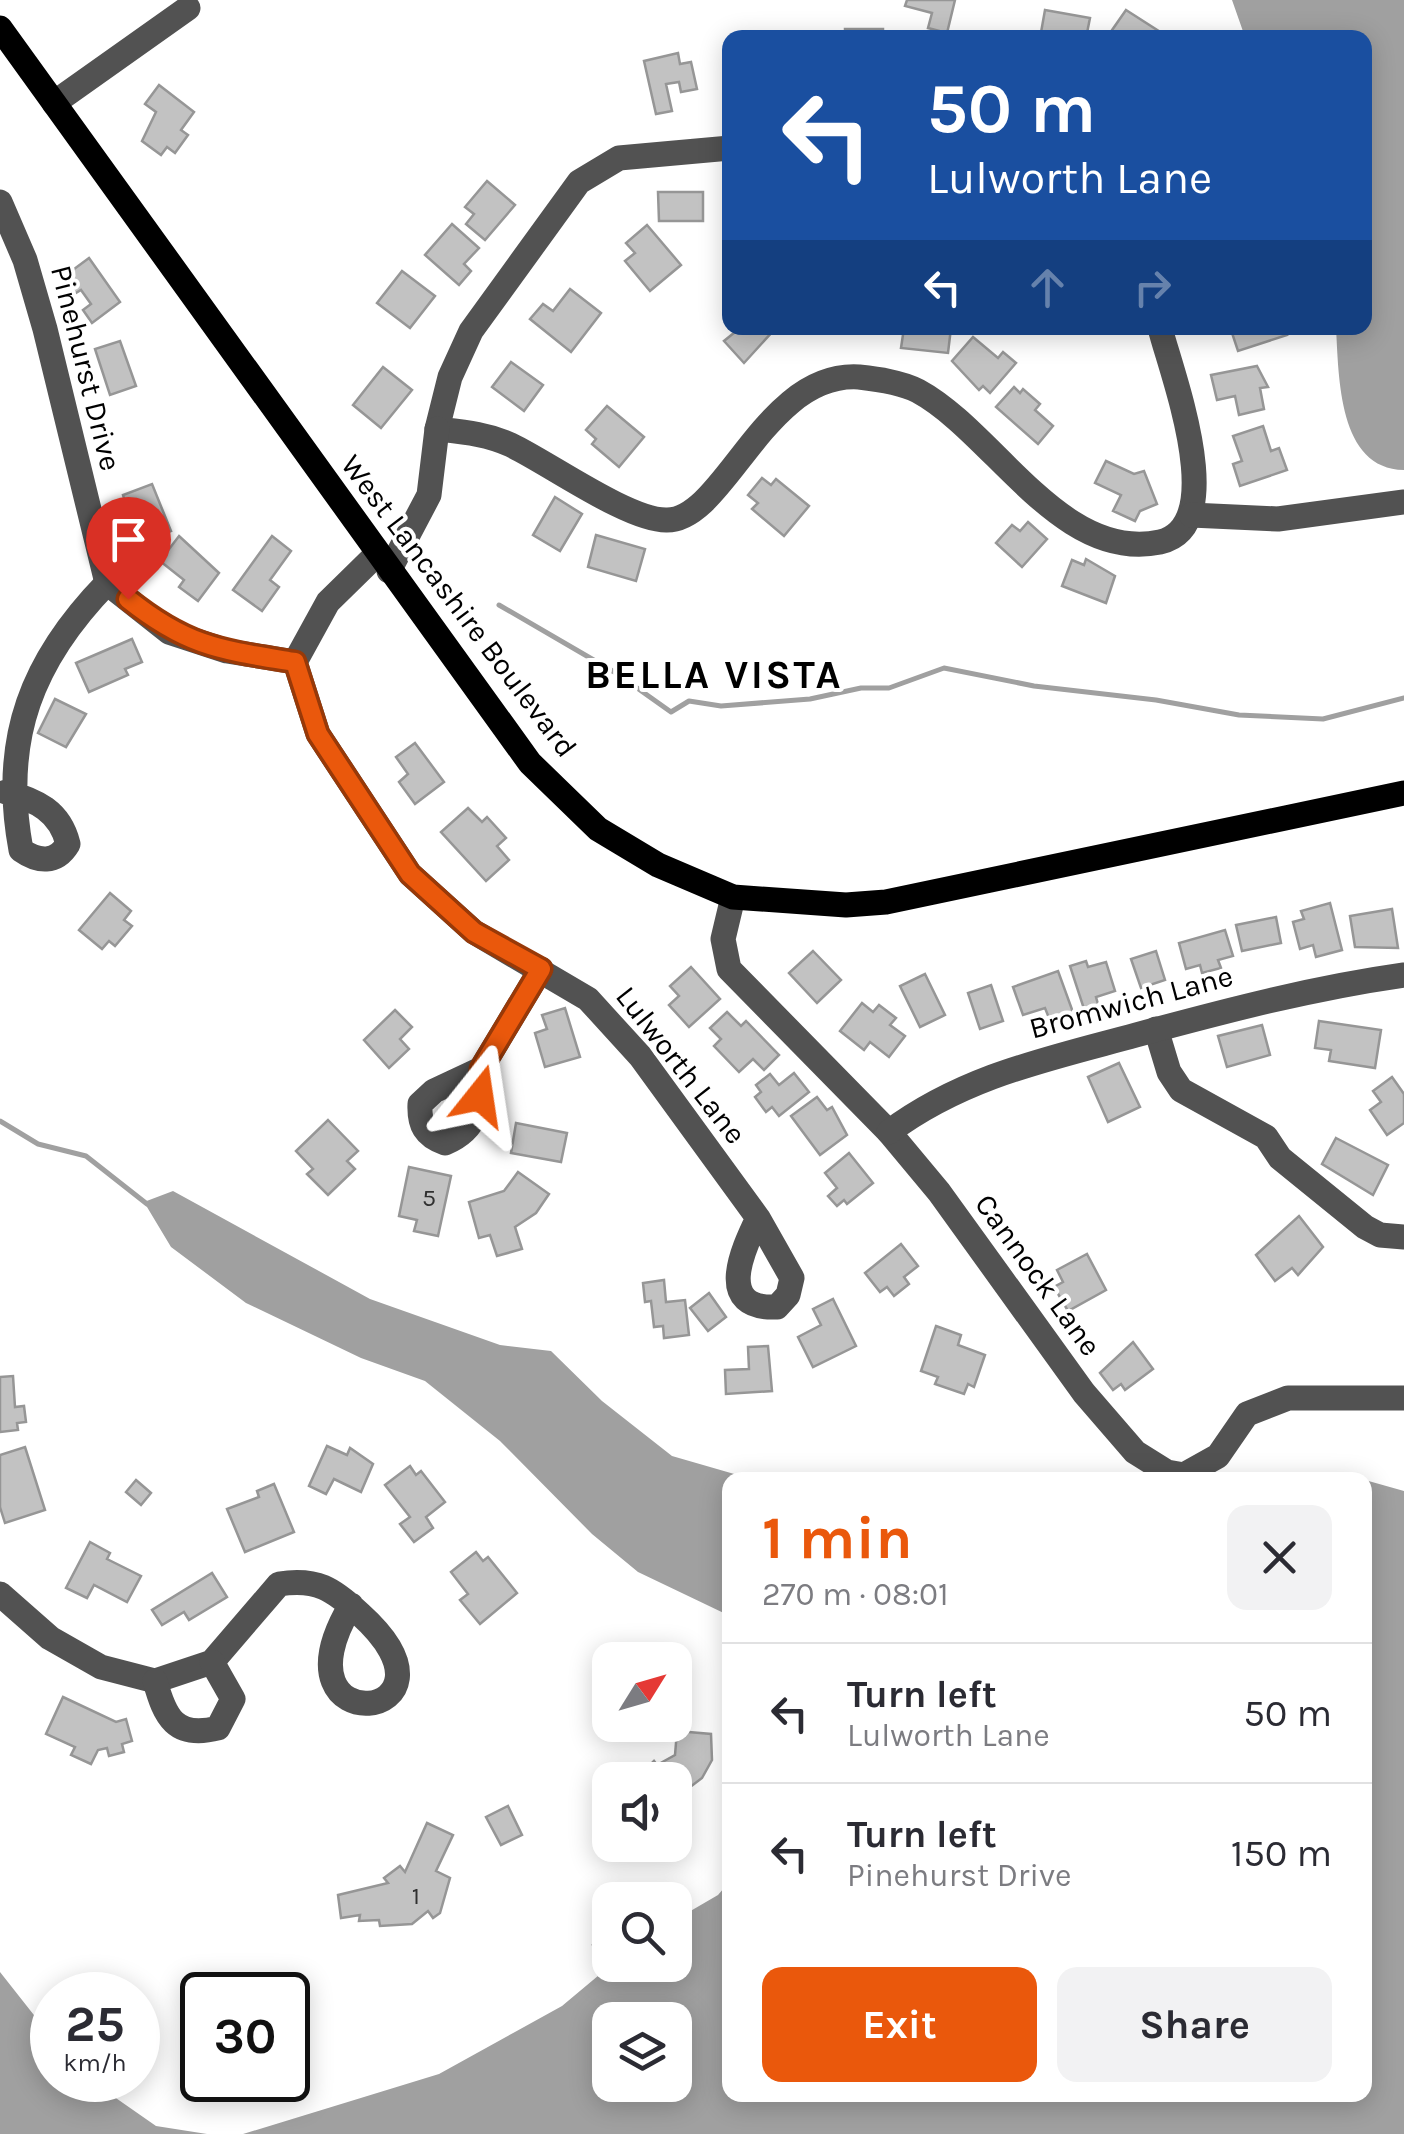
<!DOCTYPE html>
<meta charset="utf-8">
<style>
:root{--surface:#fff;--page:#f2f2f3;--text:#2b2b33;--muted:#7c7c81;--line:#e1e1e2;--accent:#ea580c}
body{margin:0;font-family:Karla,sans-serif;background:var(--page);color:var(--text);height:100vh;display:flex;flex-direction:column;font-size:38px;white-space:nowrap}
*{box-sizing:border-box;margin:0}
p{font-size:32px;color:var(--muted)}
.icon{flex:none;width:55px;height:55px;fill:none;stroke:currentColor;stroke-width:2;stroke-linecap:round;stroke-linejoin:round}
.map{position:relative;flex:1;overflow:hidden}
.panel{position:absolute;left:722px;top:1472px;width:650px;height:630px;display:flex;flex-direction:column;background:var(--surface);border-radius:20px;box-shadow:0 5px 25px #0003}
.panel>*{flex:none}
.top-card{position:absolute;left:722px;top:30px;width:650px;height:305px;border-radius:20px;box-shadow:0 5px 25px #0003;background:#1a4fa0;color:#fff;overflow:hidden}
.needle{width:65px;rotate:53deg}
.buttons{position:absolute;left:592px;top:1642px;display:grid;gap:20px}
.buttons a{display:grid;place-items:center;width:100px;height:100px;border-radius:20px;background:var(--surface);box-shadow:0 5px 25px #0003;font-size:50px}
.speed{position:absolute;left:30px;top:1972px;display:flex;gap:20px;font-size:50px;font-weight:700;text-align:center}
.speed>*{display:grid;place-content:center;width:130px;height:130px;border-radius:50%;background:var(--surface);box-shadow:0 5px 25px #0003;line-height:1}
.speed small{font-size:25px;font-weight:400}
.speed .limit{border:5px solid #111;border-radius:15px;background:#fff;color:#111}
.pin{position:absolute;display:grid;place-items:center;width:85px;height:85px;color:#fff;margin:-102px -42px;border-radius:50% 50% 50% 0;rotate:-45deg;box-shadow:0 0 10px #0007}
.pin .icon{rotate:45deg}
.me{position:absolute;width:110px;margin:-55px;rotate:15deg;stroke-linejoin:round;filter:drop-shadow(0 0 8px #0008)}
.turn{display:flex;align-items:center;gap:35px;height:210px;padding:0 40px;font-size:45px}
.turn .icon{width:130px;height:130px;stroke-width:2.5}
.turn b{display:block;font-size:70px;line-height:85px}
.lanes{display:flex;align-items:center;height:95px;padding:0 40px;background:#0003;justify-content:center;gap:50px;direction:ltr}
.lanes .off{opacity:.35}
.round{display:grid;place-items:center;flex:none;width:105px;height:105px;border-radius:20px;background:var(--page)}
.headline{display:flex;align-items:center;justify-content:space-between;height:170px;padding:0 40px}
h1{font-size:60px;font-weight:700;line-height:75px;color:var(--accent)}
.cta{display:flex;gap:20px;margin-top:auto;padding:20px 40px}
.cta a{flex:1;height:115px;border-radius:20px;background:var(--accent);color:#fff;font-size:40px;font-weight:700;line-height:115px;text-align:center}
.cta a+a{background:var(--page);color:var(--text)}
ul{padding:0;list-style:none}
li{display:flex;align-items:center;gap:30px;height:140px;padding:0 40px;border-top:2px solid var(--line)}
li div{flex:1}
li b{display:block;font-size:38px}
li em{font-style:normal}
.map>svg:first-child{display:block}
.water{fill:#a0a0a0;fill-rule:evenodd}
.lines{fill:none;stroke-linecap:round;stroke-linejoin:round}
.stream{stroke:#a0a0a0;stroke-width:5}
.building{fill:#c2c2c2;stroke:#969696;stroke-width:2.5}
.minor{stroke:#525252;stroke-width:25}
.major{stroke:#000;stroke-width:25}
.route-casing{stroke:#983908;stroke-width:25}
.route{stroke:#ea580c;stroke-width:18}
.labels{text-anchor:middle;stroke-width:8;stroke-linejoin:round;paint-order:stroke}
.number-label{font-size:25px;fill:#303030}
.street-label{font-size:30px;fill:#000;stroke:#fff}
.district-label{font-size:40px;font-weight:bold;letter-spacing:2.5px;fill:#000;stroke:#fff}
</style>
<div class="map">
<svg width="1404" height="2134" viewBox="0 0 1404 2134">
<rect width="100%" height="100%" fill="#fff"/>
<!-- water -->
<g class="water">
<path d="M1232 0H1404V470C1338 469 1339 377 1336 328H1365V38L1245 37Z"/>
<polygon points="173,1191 370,1299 500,1345 551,1351 602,1401 672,1456 755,1480 730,1480 730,1616 638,1572 592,1534 500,1441 425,1381 361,1358 246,1303 171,1247 144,1202"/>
<path d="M1365 1480 1404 1491V2134H243L439 2074 562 2006 611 1965H675V1920L718 1895 730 1881V2095H1365ZM610 2020H675V2085H610Z"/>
<polygon points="0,1972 52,2038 52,2080 90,2080 156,2126 207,2134 0,2134"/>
</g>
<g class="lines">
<!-- stream -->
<g class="stream">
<polyline points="499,605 616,673 671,712 689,701 721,706 810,699 861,688 889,688 944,668 1034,686 1156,700 1239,715 1323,719 1404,698"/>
<polyline points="0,1121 38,1144 86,1156 147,1204"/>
</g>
</g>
<!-- building -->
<g class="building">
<polygon points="907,0 955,0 947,33 928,28 932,13 905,6"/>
<polygon points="1045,10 1090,18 1086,38 1040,38"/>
<polygon points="1126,10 1168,37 1168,38 1117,38 1110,33"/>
<rect x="845" y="29" width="38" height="9"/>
<polygon points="678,53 680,64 691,62 697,89 681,92 679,82 666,84 672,111 656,114 644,61"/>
<polygon points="159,85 194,112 181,130 188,135 175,153 167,147 161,155 142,141 156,112 145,104"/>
<polygon points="487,181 515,205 485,240 466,224 474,214 465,207"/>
<polygon points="658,192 703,192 703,221 659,221"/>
<polygon points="452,224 479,248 464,264 471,271 459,285 425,255"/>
<polygon points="647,225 681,265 650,291 625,261 635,253 626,243"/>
<polygon points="89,258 120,302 92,323 83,310 91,304 81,290 74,294 62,278"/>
<polygon points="402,271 435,296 410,328 377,303"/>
<polygon points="570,289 601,313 571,352 530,319 543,304 553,311"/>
<polygon points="740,328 774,330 744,363 724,341"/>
<polygon points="904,328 951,328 948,353 901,348"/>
<polygon points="1240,328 1284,328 1287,335 1238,351 1231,330"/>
<polygon points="973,337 998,358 1003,352 1016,363 990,393 983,386 979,390 952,361"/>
<polygon points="120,341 136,386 110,395 95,349"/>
<polygon points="511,362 543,385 524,411 492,387"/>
<polygon points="1257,366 1268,387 1260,388 1264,409 1239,415 1235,396 1217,400 1211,375"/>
<polygon points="383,367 412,390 381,428 353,405"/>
<polygon points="1014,387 1020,393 1023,389 1040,404 1035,410 1053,426 1038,444 996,407"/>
<polygon points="607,406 644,437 619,467 592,444 596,439 586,430"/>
<polygon points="1263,426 1271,451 1279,448 1287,470 1240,486 1233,464 1242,461 1233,436"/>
<polygon points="1106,461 1134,474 1144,471 1157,504 1140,511 1135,521 1113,511 1121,495 1095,483"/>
<polygon points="762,478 771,485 776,479 809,506 784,536 752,509 758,503 748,495"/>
<polygon points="152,484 171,531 138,544 123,495"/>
<polygon points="555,497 582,514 560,551 533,535"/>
<polygon points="1028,522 1047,539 1022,567 996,543 1012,525 1020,531"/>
<polygon points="596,535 645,549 636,581 588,567"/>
<polygon points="179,536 219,573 198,601 179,587 184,580 160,561"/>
<polygon points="272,536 291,551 270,580 279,587 262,611 233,590"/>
<polygon points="1086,559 1115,576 1106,603 1062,586 1072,560 1084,565"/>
<polygon points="132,639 142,662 125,669 128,675 89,692 76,663"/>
<polygon points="55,699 86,714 66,747 38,733"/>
<polygon points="415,743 444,782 415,804 399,782 408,774 396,757"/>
<polygon points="468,808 482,822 487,817 506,838 497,846 509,860 486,881 441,832"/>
<polygon points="110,893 131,911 124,920 132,926 115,946 109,941 102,949 79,930"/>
<polygon points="1330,903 1342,950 1316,957 1313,945 1300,949 1293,922 1304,919 1301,911"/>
<polygon points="1392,909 1398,948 1355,947 1350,916"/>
<polygon points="1276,917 1281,943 1242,951 1236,925"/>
<polygon points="1225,930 1233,956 1218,960 1221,968 1202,973 1200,965 1186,969 1179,943"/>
<polygon points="813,951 841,980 817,1003 789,973"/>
<polygon points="1156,951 1165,980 1141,988 1131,959"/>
<polygon points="1086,961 1088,967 1106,962 1115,991 1096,997 1099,1008 1085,1012 1070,966"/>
<polygon points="691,967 720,999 689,1027 669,1005 679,996 670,986"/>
<polygon points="1058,971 1074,1015 1051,1023 1045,1008 1023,1015 1013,987"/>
<polygon points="925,974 945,1015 920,1027 900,986"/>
<polygon points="991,985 1003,1021 980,1029 968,993"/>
<polygon points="862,1003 873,1012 879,1005 896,1018 890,1025 905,1036 889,1057 870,1042 864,1050 840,1031"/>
<polygon points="565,1008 580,1057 545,1067 535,1033 547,1029 542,1015"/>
<polygon points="395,1010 412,1027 400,1039 409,1049 389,1068 364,1040"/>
<polygon points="727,1012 741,1026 746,1021 779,1055 764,1070 753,1059 739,1072 714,1046 721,1039 710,1028"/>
<polygon points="1319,1021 1381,1030 1375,1068 1329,1061 1331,1050 1315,1048"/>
<polygon points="1262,1025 1270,1055 1227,1067 1218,1036"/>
<polygon points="1119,1063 1140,1107 1108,1122 1088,1077"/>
<polygon points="794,1073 809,1092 779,1116 772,1107 766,1112 755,1097 761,1092 756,1085 770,1074 779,1085"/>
<polygon points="1392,1077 1404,1094 1404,1123 1387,1135 1370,1110 1381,1102 1373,1091"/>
<polygon points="817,1097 827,1110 832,1107 847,1135 820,1155 791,1116"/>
<polygon points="328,1120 358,1151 347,1161 355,1169 328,1195 307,1174 313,1169 296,1151"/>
<polygon points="516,1123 567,1133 561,1162 511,1153"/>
<polygon points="1336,1138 1388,1165 1373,1195 1322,1164"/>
<polygon points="849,1153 873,1183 847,1204 844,1200 837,1206 828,1196 837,1188 825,1173"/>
<polygon points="409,1167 451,1176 438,1236 414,1231 417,1220 399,1216"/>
<polygon points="518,1172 549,1194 536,1213 515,1227 522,1249 497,1256 490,1235 479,1238 469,1202 504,1191"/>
<polygon points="1299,1216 1323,1247 1298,1275 1292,1268 1275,1281 1256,1255"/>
<polygon points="901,1244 918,1266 904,1277 909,1284 894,1296 887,1287 880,1292 865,1273"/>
<polygon points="1087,1254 1106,1290 1068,1311 1054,1287 1063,1282 1057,1270"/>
<polygon points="664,1280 666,1302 685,1300 689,1335 664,1338 663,1326 654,1327 651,1301 645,1302 643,1283"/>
<polygon points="709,1293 726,1317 708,1331 690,1308"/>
<polygon points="833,1299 856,1346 813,1367 798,1337 821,1325 813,1309"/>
<polygon points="936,1326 961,1335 958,1345 985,1355 974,1387 968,1384 964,1394 935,1384 938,1377 921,1371"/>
<polygon points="1133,1342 1153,1369 1125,1390 1121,1384 1113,1390 1100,1373"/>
<polygon points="768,1346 772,1391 726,1394 725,1370 749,1369 748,1347"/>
<polygon points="13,1376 15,1407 24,1406 26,1422 17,1423 18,1430 0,1432 0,1377"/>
<polygon points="327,1446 347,1455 350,1448 373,1464 361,1492 334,1479 326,1494 309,1486"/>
<polygon points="25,1447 45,1510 5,1523 0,1507 0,1455"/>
<polygon points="410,1466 416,1475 421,1471 445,1502 426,1517 433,1528 414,1542 400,1524 410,1517 385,1485"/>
<polygon points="136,1480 151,1493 141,1505 126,1492"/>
<polygon points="274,1484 294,1532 245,1552 227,1509 259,1497 257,1491"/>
<polygon points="90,1542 110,1553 107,1559 141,1576 127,1602 94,1585 87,1598 66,1588"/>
<polygon points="476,1552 483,1561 488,1557 517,1593 480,1624 460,1600 468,1594 451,1572"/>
<polygon points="212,1573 227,1597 189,1620 184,1612 162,1625 152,1610"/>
<polygon points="63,1697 116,1722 126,1719 132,1741 122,1744 124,1752 109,1756 107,1748 98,1750 91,1764 71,1755 75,1747 46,1734"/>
<polygon points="677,1731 711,1734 712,1760 702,1778 685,1791 682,1786 675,1791 675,1780 635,1780 654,1761 657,1765 675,1755"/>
<polygon points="508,1806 522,1835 501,1845 486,1817"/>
<polygon points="427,1823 453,1835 436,1871 450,1878 440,1913 433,1918 428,1911 412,1924 380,1926 379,1920 359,1921 360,1915 341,1918 338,1895 388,1883 384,1878 400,1866 405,1872"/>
<polygon points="610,1931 610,1963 608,1965 593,1945"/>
</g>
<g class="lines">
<!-- minor -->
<g class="minor">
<polyline points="54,103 188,8"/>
<path d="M730 148 619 158 579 182 471 331 450 377 437 429C463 432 487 434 511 445 549 463 629 521 667 520 725 520 765 371 859 377 877 379 901 382 918 391 994 432 1061 563 1160 542 1231 526 1171 372 1160 328"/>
<polyline points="0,202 25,260 45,329 107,583 169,632 227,651 295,662"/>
<polyline points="1191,515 1278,519 1404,502"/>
<path d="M377 554 328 602 295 662 318 734 410 874 474 932 588 999 640 1056 758 1218C742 1251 715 1310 777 1307L788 1295 792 1278 758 1218"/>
<polyline points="389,571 429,495 437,429"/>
<path d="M6 792C36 800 60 811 68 844 56 864 38 862 21 850 0 738 33 659 107 583"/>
<polyline points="733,897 723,939 729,969 889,1132 939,1192 1084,1393 1135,1452 1167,1472 1184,1475 1218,1456 1247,1414 1288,1398 1404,1398"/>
<polyline points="1156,1029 1169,1072 1181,1090 1266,1137 1280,1158 1365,1227 1380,1235 1404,1237"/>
<path d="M481 1069C480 1104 480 1128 445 1143 425 1136 419 1125 420 1104L434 1091 481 1069 541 969"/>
<path d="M889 1132C964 1076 1048 1059 1136 1035 1225 1011 1312 988 1404 975"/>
<path d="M0 1594 50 1638 101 1667 155 1681 212 1662 279 1584C317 1578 333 1589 360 1614 480 1722 266 1747 351 1605"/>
<path d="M155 1681C165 1717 175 1739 218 1728L233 1699 212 1662"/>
</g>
<!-- major -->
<polyline class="major" points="0,28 530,763 598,829 658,865 733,897 846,905 886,902 1404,793"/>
</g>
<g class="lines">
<!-- route casing -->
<g class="route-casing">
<path id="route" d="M128 599C188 647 221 650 295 662L318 734 410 874 474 932 541 969 481 1069 480 1096"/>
</g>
<!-- route -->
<use href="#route" class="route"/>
</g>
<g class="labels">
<!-- number labels -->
<g class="number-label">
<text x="429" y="1206">5</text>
<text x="416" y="1904">1</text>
</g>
<!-- street labels -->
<g class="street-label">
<text transform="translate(86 368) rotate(76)" y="10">Pinehurst Drive</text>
<text transform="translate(459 606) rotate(53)" y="10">West Lancashire Boulevard</text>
<text transform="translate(1131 1002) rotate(-15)" y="10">Bromwich Lane</text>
<text transform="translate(681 1065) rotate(52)" y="10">Lulworth Lane</text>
<text transform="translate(1038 1275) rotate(54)" y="10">Cannock Lane</text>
</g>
<!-- district labels -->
<g class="district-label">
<text x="714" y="688">BELLA VISTA</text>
</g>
</g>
</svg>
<div class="buttons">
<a><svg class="needle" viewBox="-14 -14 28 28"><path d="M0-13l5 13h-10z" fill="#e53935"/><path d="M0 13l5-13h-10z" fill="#7c7c81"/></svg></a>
<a><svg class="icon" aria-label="sound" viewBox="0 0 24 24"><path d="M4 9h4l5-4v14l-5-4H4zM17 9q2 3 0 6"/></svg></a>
<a><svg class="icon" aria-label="search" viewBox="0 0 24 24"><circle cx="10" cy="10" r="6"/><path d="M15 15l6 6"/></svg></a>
<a><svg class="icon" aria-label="layers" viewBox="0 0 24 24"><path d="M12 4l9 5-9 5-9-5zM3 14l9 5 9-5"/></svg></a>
</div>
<div class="speed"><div>25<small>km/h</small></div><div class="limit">30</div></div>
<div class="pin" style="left:128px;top:599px;background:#d93025"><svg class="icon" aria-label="arrive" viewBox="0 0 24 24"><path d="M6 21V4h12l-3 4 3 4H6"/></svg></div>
<svg class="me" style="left:480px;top:1096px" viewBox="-20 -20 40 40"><path d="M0-17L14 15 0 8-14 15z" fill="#ea580c" stroke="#fff" stroke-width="4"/></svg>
<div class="top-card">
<div class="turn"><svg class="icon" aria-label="left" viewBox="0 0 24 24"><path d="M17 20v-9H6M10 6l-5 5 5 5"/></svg><div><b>50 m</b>Lulworth Lane</div></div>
<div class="lanes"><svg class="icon" aria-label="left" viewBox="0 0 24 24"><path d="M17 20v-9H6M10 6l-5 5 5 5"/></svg><svg class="icon off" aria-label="ahead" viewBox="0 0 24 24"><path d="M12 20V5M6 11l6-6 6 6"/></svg><svg class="icon off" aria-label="right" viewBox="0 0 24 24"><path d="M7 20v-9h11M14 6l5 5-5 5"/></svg></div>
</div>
<section class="panel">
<div class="headline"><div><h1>1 min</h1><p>270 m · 08:01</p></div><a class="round"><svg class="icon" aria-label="close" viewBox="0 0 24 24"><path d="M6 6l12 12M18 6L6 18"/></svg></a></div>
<ul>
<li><svg class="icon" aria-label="left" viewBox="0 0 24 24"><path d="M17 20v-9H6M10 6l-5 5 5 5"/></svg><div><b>Turn left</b><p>Lulworth Lane</p></div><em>50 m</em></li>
<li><svg class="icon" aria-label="left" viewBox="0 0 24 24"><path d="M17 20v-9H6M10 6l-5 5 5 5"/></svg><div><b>Turn left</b><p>Pinehurst Drive</p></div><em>150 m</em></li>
</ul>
<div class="cta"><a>Exit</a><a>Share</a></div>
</section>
</div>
